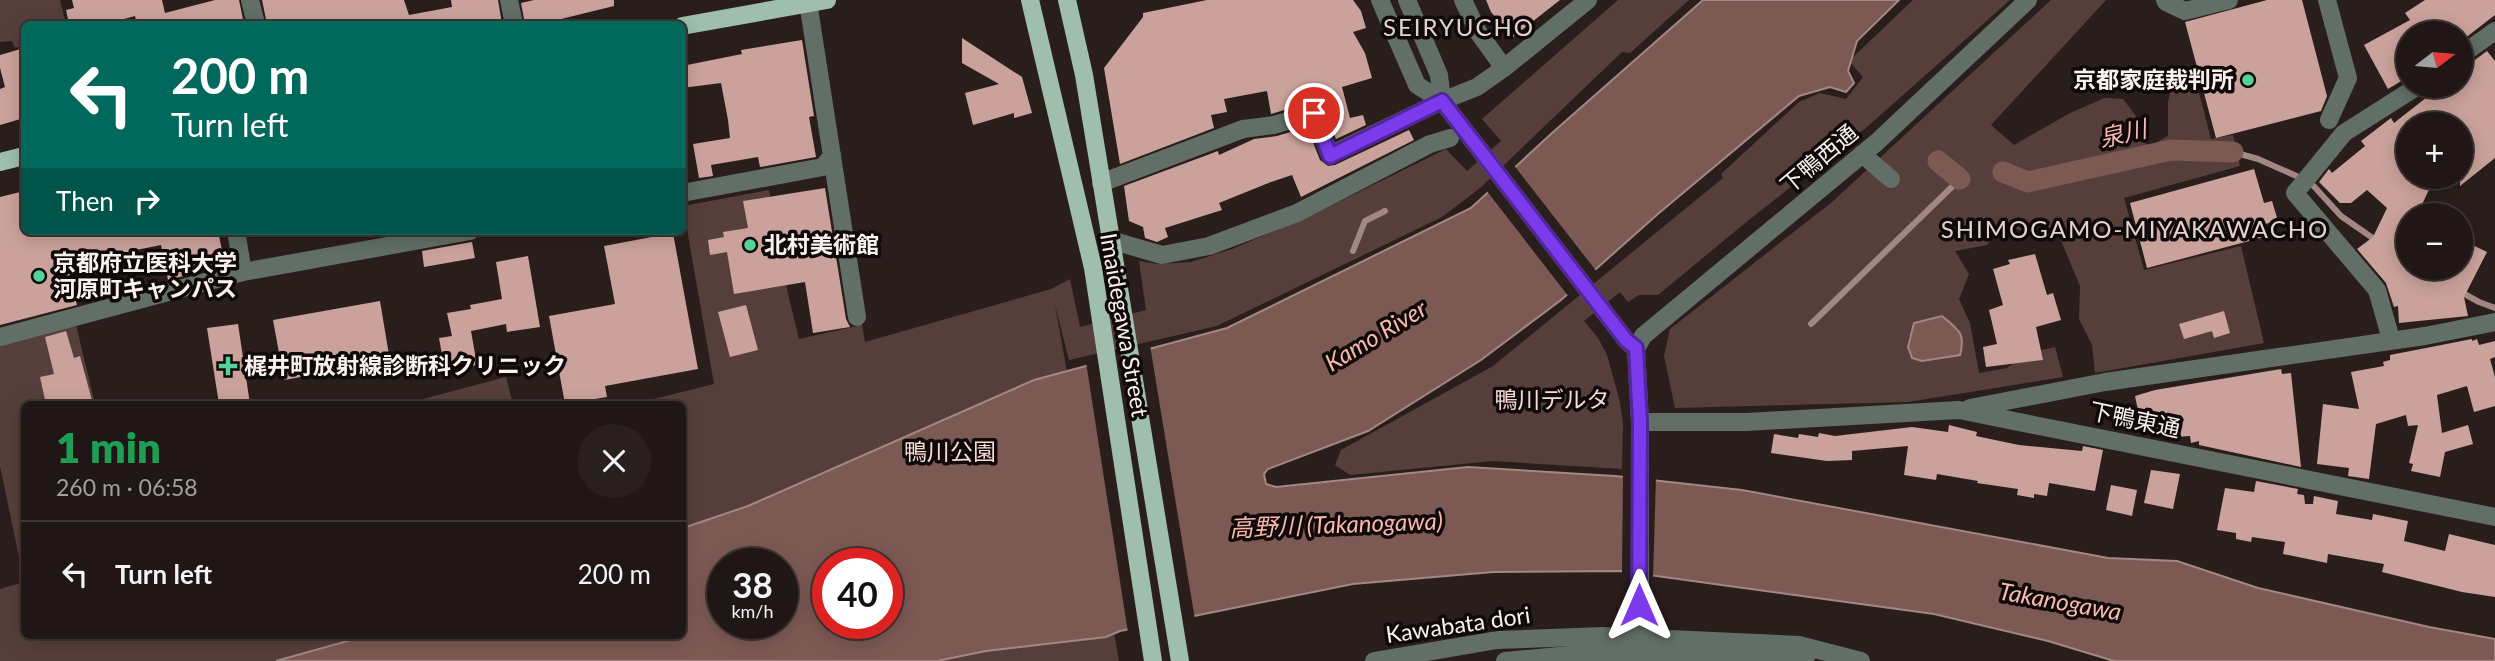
<!DOCTYPE html>
<meta charset="utf-8">
<style>
:root{--surface:#201615;--page:#281f1e;--text:#f1f3f6;--muted:#a29fa0;--line:#3d3534}
body{margin:0;font-family:Lato,"Noto Sans JP",sans-serif;background:var(--page);color:var(--text);height:100vh;display:flex;flex-direction:column;font-size:26px;white-space:nowrap}
*{box-sizing:border-box;margin:0}
p{font-size:23px;color:var(--muted)}
.icon{flex:none;width:38px;height:38px;fill:none;stroke:currentColor;stroke-width:2;stroke-linecap:round;stroke-linejoin:round}
.map{position:relative;flex:1;overflow:hidden}
.details{position:absolute;left:21px;top:401px;width:665px;height:238px;display:flex;flex-direction:column;background:var(--surface);border-radius:10px;box-shadow:0 4px 18px #0003,0 0 0 2px var(--line)}
.details>*{flex:none}
.banner{position:absolute;left:21px;top:21px;width:665px;height:214px;border-radius:10px;box-shadow:0 4px 18px #0003,0 0 0 2px var(--line);background:#00695c;color:#fff;overflow:hidden}
.needle{width:46px;rotate:74deg}
.controls{position:absolute;left:2396px;top:21px;display:grid;gap:14px}
.controls a{display:grid;place-items:center;width:77px;height:77px;border-radius:50%;background:var(--surface);box-shadow:0 4px 18px #0003,0 0 0 2px var(--line);font-size:35px}
.speed{position:absolute;left:707px;top:548px;display:flex;gap:14px;font-size:35px;font-weight:700;text-align:center}
.speed>*{display:grid;place-content:center;width:91px;height:91px;border-radius:50%;background:var(--surface);box-shadow:0 4px 18px #0003,0 0 0 2px var(--line);line-height:1}
.speed small{font-size:18px;font-weight:400}
.speed .limit{border:10px solid #d22;background:#fff;color:#111}
.pin{position:absolute;display:grid;place-items:center;width:60px;height:60px;color:#fff;margin:-30px;border:4px solid #fff;border-radius:50%;box-shadow:0 2px 7px #0007}
.me{position:absolute;width:77px;margin:-38px;rotate:0deg;stroke-linejoin:round;filter:drop-shadow(0 0 5px #0008)}
.turn{display:flex;align-items:center;gap:24px;height:147px;padding:0 35px;font-size:32px}
.turn .icon{width:91px;height:91px;stroke-width:2.5}
.turn b{display:block;font-size:49px;line-height:60px}
.then{display:flex;align-items:center;height:66px;padding:0 35px;background:#0003;gap:14px;font-size:26px}
.round{display:grid;place-items:center;flex:none;width:74px;height:74px;border-radius:37px;background:var(--page)}
.head{display:flex;align-items:center;justify-content:space-between;height:119px;padding:0 35px}
h1{font-size:42px;font-weight:800;line-height:52px;color:#1e9e55}
ul{padding:0;list-style:none}
li{display:flex;align-items:center;gap:21px;height:105px;padding:0 35px;border-top:2px solid var(--line)}
li div{flex:1}
li b{display:block;font-size:26px}
li em{font-style:normal}
.map>svg:first-child{display:block}
.green{fill:#563f3b;fill-rule:evenodd}
.water{fill:#7d5953;stroke:#a28782;stroke-width:2;fill-rule:evenodd}
.pier{fill:#2a1e1c}
.lines{fill:none;stroke-linecap:round;stroke-linejoin:round}
.stream{stroke:#a28782;stroke-width:6}
.canal{stroke:#7d5953;stroke-width:21}
.building{fill:#caa29b}
.minor{stroke:#616f66;stroke-width:18}
.major{stroke:#9fbeac;stroke-width:18}
.route-casing{stroke:#51269a;stroke-width:18}
.route{stroke:#7c3aed;stroke-width:12}
.poi-dot{fill:#53d397;stroke:#0f0a09;stroke-width:2.5}
.labels{text-anchor:middle;stroke-width:7;stroke-linejoin:round;paint-order:stroke}
.poi-label{font-size:23px;font-weight:bold;fill:#faf1ef;stroke:#0f0a09;text-anchor:start}
.street-label{font-size:23px;fill:#faf1ef;stroke:#0f0a09}
.park-label{font-size:23px;fill:#f6dbd5;stroke:#0f0a09}
.neighbourhood-label{font-size:24px;letter-spacing:2px;fill:#e3d2cf;stroke:#0f0a09}
.water-label{font-size:24px;font-style:italic;fill:#fab8ad;stroke:#0f0a09}
</style>
<div class="map">
<svg width="2495" height="661" viewBox="0 0 2495 661">
<rect width="100%" height="100%" fill="#2a1e1c"/>
<!-- green -->
<g class="green">
<polygon points="0,0 60,0 66,24 24,24 24,45 15,48 12,41 0,42"/>
<path d="M1618 0H1689L1630 53 1622 52 1480 188 1442 217 1217 326 1069 360 1055 305 1119 661H0V589L24 582V635H682V404H634L714 384 683 206 769 190 788 294 799 339 862 325 865 342 1051 289 1070 279 1080 327 1146 310 1139 261 1158 264 1191 262 1232 249 1312 215 1446 149 1467 171 1501 141 1482 119ZM723 564H782V623H723ZM828 564H887V623H828Z"/>
<polygon points="1913,0 2010,0 1867,127 1750,219 1658,295 1639,295 1628,302 1620,292 1584,321 1598,338 1607,355 1620,402 1623,424 1622,469 1493,461 1350,475 1335,465 1341,450 1493,366 1723,178 1721,174 1799,102 1820,93 1846,99 1863,77 1849,61"/>
<path d="M2051 0H2106L1991 125 2014 145 2070 113 2105 98 2123 99 2139 120V140L2150 146 2168 136V102L2173 81H2196L2211 139 2233 135 2240 166 2124 198 2144 270 2241 246 2264 343 2095 373 2092 345 2079 319 2080 286 2057 231 2027 232 2001 225 1987 245 1955 251 1969 274 1959 299 1970 323 1979 373 2007 368 2025 354 2055 347 2063 377 1908 402 1675 408 1664 356 1670 329 1832 202ZM1952 324 1959 329 1949 358H1912L1908 347 1909 336Z"/>
<polygon points="76,325 95,404 24,404 24,581 0,466 0,344"/>
<polygon points="506,377 513,404 420,404 419,400"/>
</g>
<!-- water -->
<g class="water">
<path d="M1703 0H1899L1857 41 1848 71 1854 83 1846 92 1830 87 1799 96 1659 213 1561 300 1481 360 1368 431 1268 469 1264 474 1266 484 1276 487 1468 467 1615 476 1742 490 2108 558 2177 561 2258 588 2429 627 2495 639V661H2114L2048 641 1934 614 1620 571 1493 572 1353 584 1120 631 1106 637 986 651 937 661H276L369 635H682L683 528 748 506 1034 380 1227 328 1471 208 1552 133ZM723 564H782V623H723ZM828 564H887V623H828Z"/>
<path d="M1942 316C1958 330 1966 332 1960 355L1922 361 1912 358 1908 347 1914 323Z"/>
</g>
<!-- pier -->
<g class="pier">
<polygon points="1513,164 1597,272 1569,297 1486,190"/>
<polygon points="1150,345 1195,620 1128,633 1086,362"/>
<polygon points="1623,474 1656,477 1653,579 1622,575"/>
</g>
<g class="lines">
<!-- stream -->
<g class="stream">
<polyline points="2233,152 2258,159 2310,182 2341,216 2377,241"/>
<polyline points="1353,251 1365,221 1385,211"/>
<polyline points="2459,291 2479,302 2495,308"/>
<polyline points="1811,324 1960,179"/>
</g>
<!-- canal -->
<g class="canal">
<polyline points="1938,161 1960,179"/>
<polyline points="2003,172 2028,182 2171,150 2233,152"/>
</g>
</g>
<!-- building -->
<g class="building">
<polygon points="72,0 162,0 165,13 215,0 239,0 244,24 137,24 135,16 106,24 69,24 66,10 74,8"/>
<polygon points="262,0 404,0 409,15 452,7 451,0 498,0 502,24 267,24"/>
<polygon points="534,0 614,0 614,6 553,21 525,24 521,3"/>
<polygon points="1207,0 1353,0 1361,11 1366,28 1353,32 1365,53 1372,78 1342,87 1350,118 1363,115 1366,125 1336,139 1321,104 1311,102 1271,114 1267,91 1224,99 1227,112 1211,115 1214,128 1120,164 1104,68 1143,17 1143,13"/>
<polygon points="1486,0 1560,0 1513,37 1491,12"/>
<polygon points="2267,0 2302,0 2327,96 2321,111 2216,138 2185,22"/>
<polygon points="2425,0 2495,0 2495,15 2460,42 2460,33 2408,33 2408,77 2388,89 2364,45 2410,20 2405,13"/>
<polygon points="962,38 1022,77 1032,113 1014,118 1014,113 973,125 965,93 999,84 962,63"/>
<polygon points="802,40 814,116 809,117 816,157 760,167 758,157 711,165 713,176 699,178 693,144 730,138 728,120 721,83 682,88 682,66 742,54 741,50"/>
<polygon points="24,48 24,118 0,125 0,89 5,87 0,68 0,55"/>
<polygon points="2487,51 2495,61 2495,158 2460,186 2460,124 2408,124 2408,177 2435,177 2417,215 2408,215 2408,268 2460,268 2460,239 2487,252 2464,297 2468,316 2399,323 2398,306 2394,307 2386,283 2357,249 2373,237 2387,208 2367,190 2351,203 2340,203 2319,182 2329,169 2332,173 2365,146 2361,141 2391,118 2394,123 2441,86 2460,86 2460,71"/>
<polygon points="1307,127 1320,160 1328,166 1335,165 1409,130 1414,140 1301,197 1292,175 1271,182 1219,203 1222,210 1165,228 1168,237 1157,242 1145,238 1143,227 1129,221 1124,186 1218,151 1219,155 1254,139 1277,136"/>
<polygon points="2254,169 2264,203 2272,201 2278,221 2265,224 2268,236 2147,268 2130,203"/>
<polygon points="825,188 846,319 850,327 813,333 805,282 734,294 727,252 710,255 708,240 724,237 723,232 748,228 743,201"/>
<polygon points="24,191 24,231 218,231 225,265 168,280 161,245 131,251 133,261 70,275 77,305 0,325 0,197"/>
<polygon points="673,233 698,369 605,386 607,397 565,404 549,316 615,304 604,246"/>
<polygon points="472,242 475,258 424,267 422,251"/>
<polygon points="2035,254 2047,295 2053,293 2061,320 2036,327 2043,360 1986,367 1983,347 1997,344 1989,310 2003,305 1993,269 2010,264 2008,260"/>
<polygon points="528,256 540,327 507,332 506,324 471,331 477,365 445,371 439,338 452,336 447,313 471,309 470,305 502,299 496,262"/>
<polygon points="380,301 390,361 284,380 273,320"/>
<polygon points="746,305 758,350 730,357 718,312"/>
<polygon points="2224,311 2230,333 2214,338 2212,331 2184,339 2179,324"/>
<polygon points="238,324 250,404 219,404 207,328"/>
<polygon points="66,331 74,358 80,356 93,404 46,404 40,377 54,374 45,337"/>
<polygon points="2472,339 2472,341 2477,339 2479,345 2495,341 2495,357 2490,359 2495,377 2495,406 2474,412 2467,386 2437,395 2442,433 2468,425 2473,444 2445,452 2440,477 2411,471 2413,464 2409,463 2418,425 2408,426 2406,415 2376,424 2369,479 2348,476 2349,468 2317,464 2323,404 2359,409 2351,372 2384,366 2383,362 2390,360 2390,355"/>
<polygon points="2281,369 2282,374 2291,373 2301,467 2199,445 2199,441 2191,443 2190,436 2163,438 2162,433 2156,434 2155,431 2143,434 2135,396 2155,390"/>
<polygon points="1949,425 1977,432 1976,436 2019,445 2082,451 2083,446 2103,450 2095,491 2049,483 2047,496 2034,494 2034,498 2017,495 2018,489 1977,483 1978,481 1937,474 1936,480 1904,475 1908,446 1852,451 1852,460 1827,461 1771,453 1774,434 1798,438 1799,434 1818,437 1819,433 1835,436 1912,427 1948,432"/>
<polygon points="2151,470 2180,474 2173,509 2144,503"/>
<polygon points="2256,481 2298,489 2297,494 2304,495 2305,504 2313,504 2314,496 2338,501 2336,514 2372,520 2373,514 2408,521 2404,541 2445,551 2449,534 2495,545 2495,597 2462,592 2382,572 2384,564 2328,554 2327,563 2283,554 2285,542 2252,537 2251,542 2236,539 2236,533 2217,530 2225,488 2254,492"/>
<polygon points="2111,485 2137,490 2132,516 2106,510"/>
</g>
<g class="lines">
<!-- minor -->
<g class="minor">
<polyline points="250,0 256,24"/>
<polyline points="509,0 514,24"/>
<polyline points="1380,0 1417,85 1442,101 1626,340 1636,349 1640,422 1640,661"/>
<polyline points="1407,0 1439,75 1442,101"/>
<polyline points="1463,0 1478,32 1504,68"/>
<polyline points="2165,0 2166,2 2185,11 2229,0"/>
<polyline points="2327,0 2348,78 2329,120"/>
<polyline points="808,2 857,317"/>
<polyline points="2460,56 2495,31"/>
<polyline points="1862,154 1891,179"/>
<polyline points="1101,183 1243,129 1274,125 1314,113 1330,155 1442,101 1477,87 1504,68 1588,0"/>
<polyline points="682,193 823,167 832,156"/>
<polyline points="236,231 243,272"/>
<polyline points="1110,240 1162,255 1209,246 1297,213 1430,144 1450,138"/>
<polyline points="0,337 243,272 470,231"/>
<polyline points="2391,339 2377,290 2295,193 2344,133 2418,86"/>
<polyline points="1636,349 1643,336 1877,142 2028,0"/>
<polyline points="1970,408 2105,382 2425,336 2495,322"/>
<polyline points="1640,422 1746,422 1959,410 2495,517"/>
<polyline points="1374,661 1497,640 1603,636 1799,645 1861,661"/>
<polyline points="1505,661 1591,653 1806,657"/>
</g>
<!-- major -->
<g class="major">
<polyline points="1030,0 1093,268 1153,661"/>
<polyline points="1067,0 1084,75 1180,661"/>
<polyline points="682,26 827,0"/>
<polyline points="0,162 24,156"/>
</g>
</g>
<g class="lines">
<!-- route casing -->
<g class="route-casing">
<polyline id="route" points="1314,113 1330,156 1442,101 1626,340 1636,348 1640,422 1639,605"/>
</g>
<!-- route -->
<use href="#route" class="route"/>
</g>
<!-- markers -->
<g class="poi-dot">
<circle cx="2248" cy="80" r="7"/>
<circle cx="750" cy="245" r="7"/>
<circle cx="39" cy="276" r="7"/>
<path d="M224.5 355.5h7v7h7v7h-7v7h-7v-7h-7v-7h7z"/>
</g>
<g class="labels">
<!-- poi labels -->
<g class="poi-label">
<text x="2234" y="88" text-anchor="end">京都家庭裁判所</text>
<text x="764" y="253">北村美術館</text>
<text x="53" y="271">京都府立医科大学<tspan x="53" dy="26">河原町キャンパス</tspan></text>
<text x="244" y="374">梶井町放射線診断科クリニック</text>
</g>
<!-- street labels -->
<g class="street-label">
<text transform="translate(1819 159) rotate(-40)" y="8">下鴨西通</text>
<text transform="translate(1124 325) rotate(80)" y="8">Imaidegawa Street</text>
<text transform="translate(2135 420) rotate(12)" y="8">下鴨東通</text>
<text transform="translate(1458 625) rotate(-8)" y="8">Kawabata dori</text>
</g>
<!-- park labels -->
<g class="park-label">
<text x="1552" y="408">鴨川デルタ</text>
<text x="950" y="460">鴨川公園</text>
</g>
<!-- neighbourhood labels -->
<g class="neighbourhood-label">
<text x="1459" y="36">SEIRYUCHO</text>
<text x="2135" y="238">SHIMOGAMO-MIYAKAWACHO</text>
</g>
<!-- water labels -->
<g class="water-label">
<text transform="translate(2123 134) rotate(-13)" y="8">泉川</text>
<text transform="translate(1376 336) rotate(-31)" y="8">Kamo River</text>
<text transform="translate(1336 525) rotate(-2)" y="8">高野川 (Takanogawa)</text>
<text transform="translate(2060 602) rotate(10)" y="8">Takanogawa</text>
</g>
</g>
</svg>
<div class="controls">
<a><svg class="needle" viewBox="-14 -14 28 28"><path d="M0-13l5 13h-10z" fill="#e53935"/><path d="M0 13l5-13h-10z" fill="#a29fa0"/></svg></a>
<a>+</a>
<a>−</a>
</div>
<div class="speed"><div>38<small>km/h</small></div><div class="limit">40</div></div>
<div class="pin" style="left:1314px;top:113px;background:#d93025"><svg class="icon" aria-label="arrive" viewBox="0 0 24 24"><path d="M6 21V4h12l-3 4 3 4H6"/></svg></div>
<svg class="me" style="left:1639px;top:605px" viewBox="-20 -20 40 40"><path d="M0-17L14 15 0 8-14 15z" fill="#7c3aed" stroke="#fff" stroke-width="4"/></svg>
<div class="banner">
<div class="turn"><svg class="icon" aria-label="left" viewBox="0 0 24 24"><path d="M17 20v-9H6M10 6l-5 5 5 5"/></svg><div><b>200 m</b>Turn left</div></div>
<div class="then">Then<svg class="icon" aria-label="right" viewBox="0 0 24 24"><path d="M7 20v-9h11M14 6l5 5-5 5"/></svg></div>
</div>
<section class="details">
<div class="head"><div><h1>1 min</h1><p>260 m · 06:58</p></div><a class="round"><svg class="icon" aria-label="close" viewBox="0 0 24 24"><path d="M6 6l12 12M18 6L6 18"/></svg></a></div>
<ul>
<li><svg class="icon" aria-label="left" viewBox="0 0 24 24"><path d="M17 20v-9H6M10 6l-5 5 5 5"/></svg><div><b>Turn left</b></div><em>200 m</em></li>
</ul>
</section>
</div>
